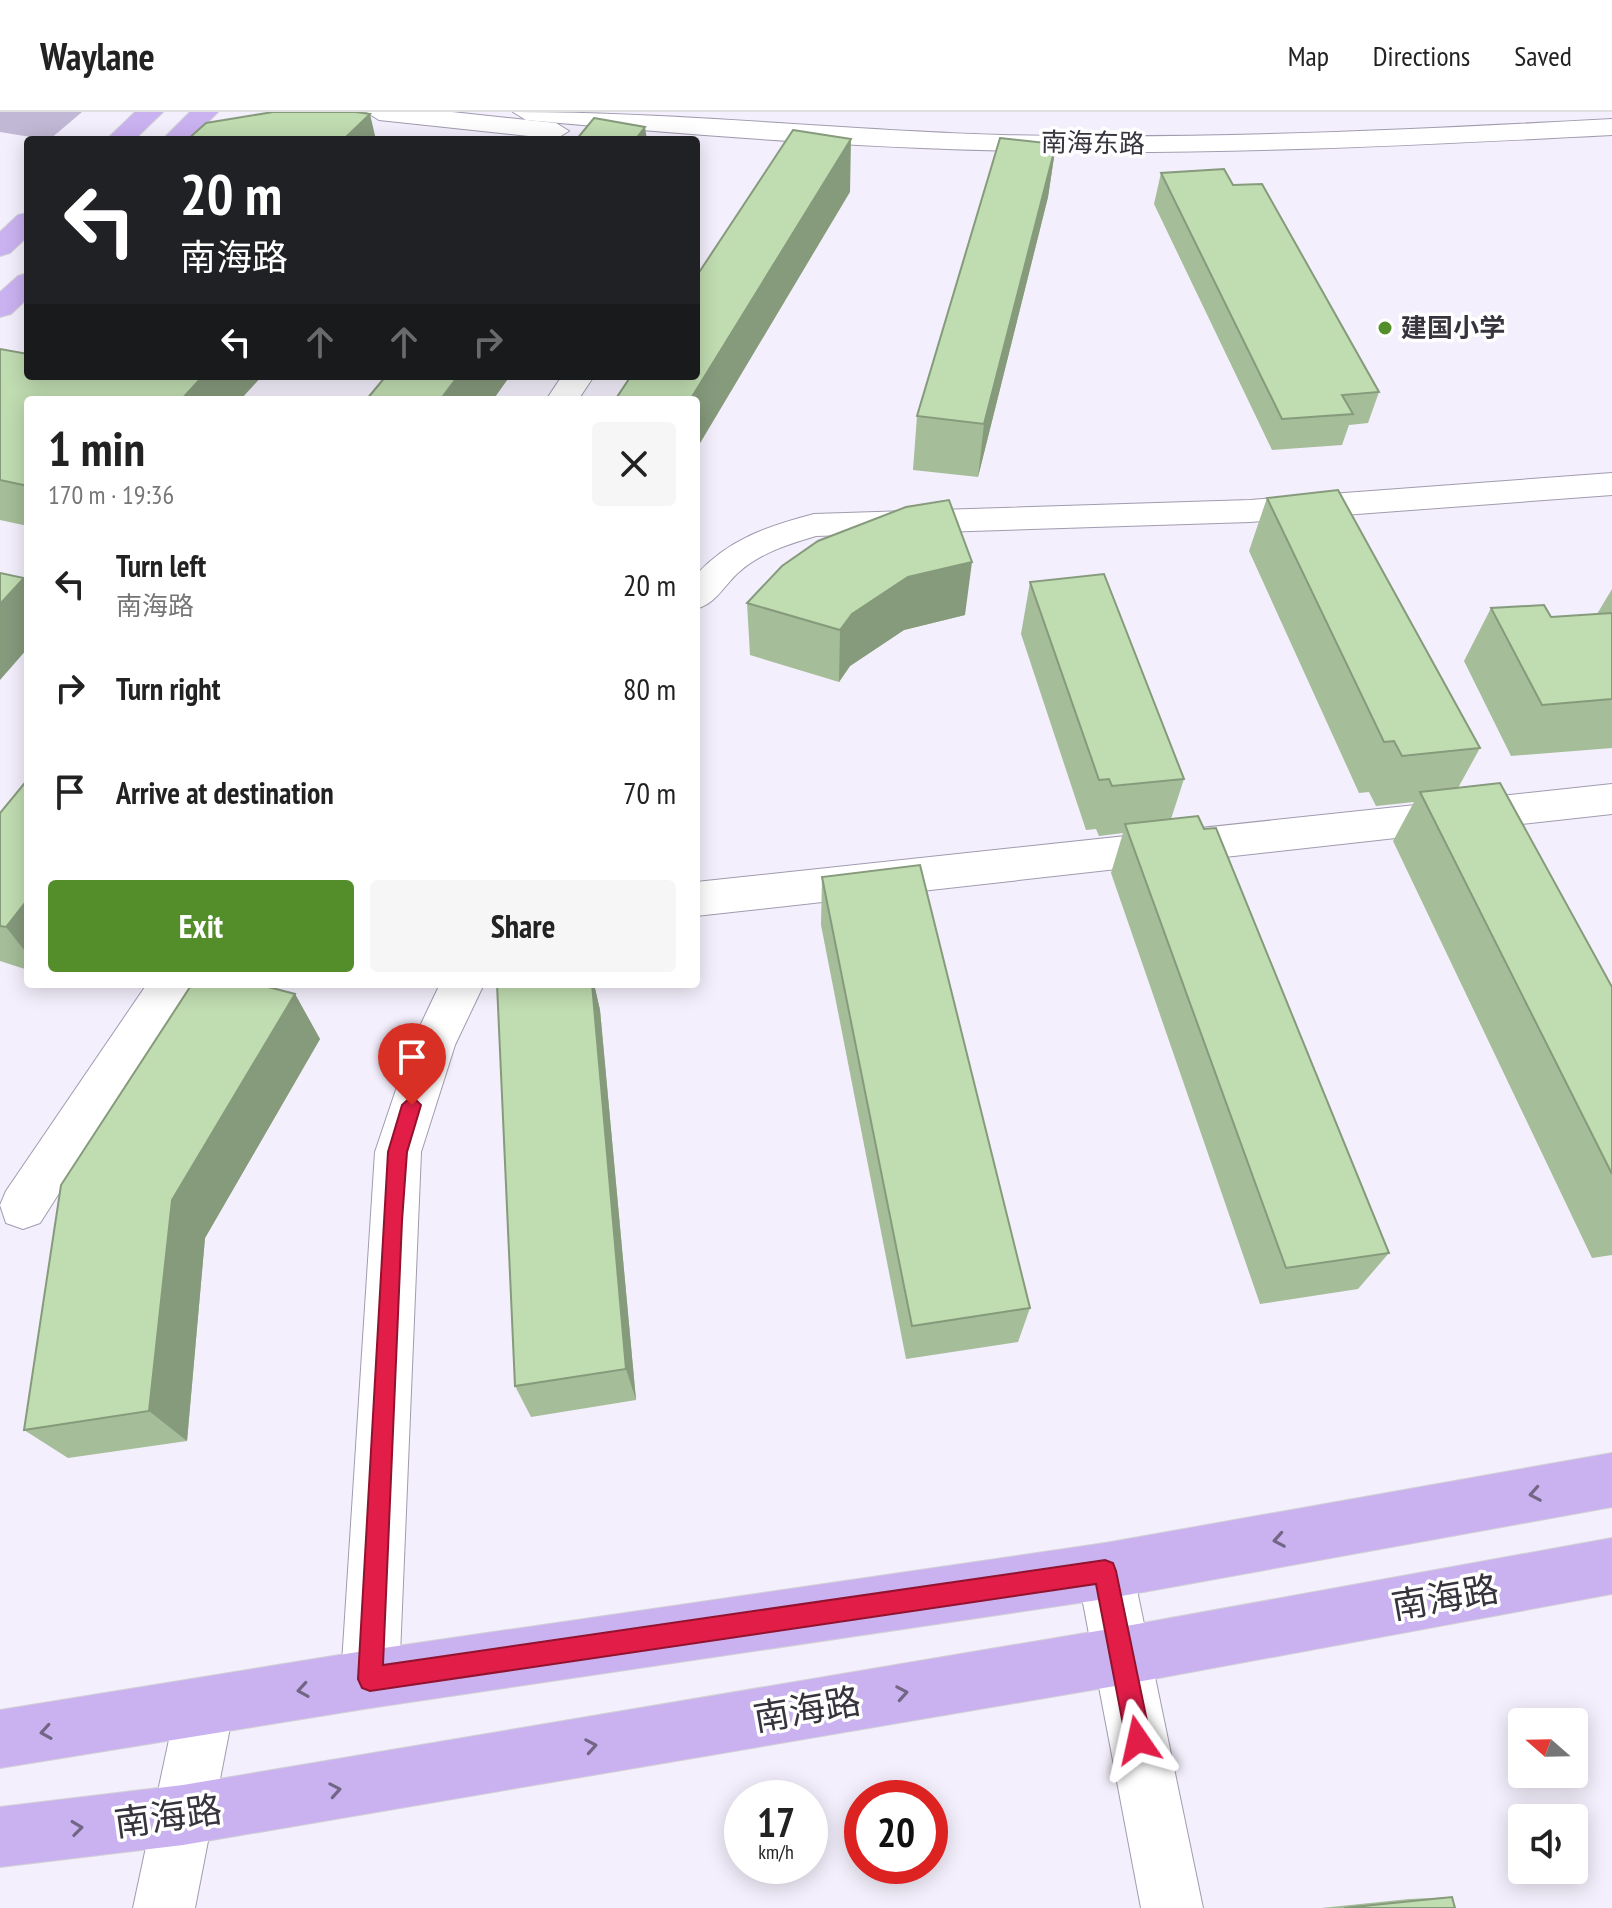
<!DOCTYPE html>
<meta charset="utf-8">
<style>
:root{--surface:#fff;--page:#f6f6f6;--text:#222;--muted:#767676;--line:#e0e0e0;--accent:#548e2b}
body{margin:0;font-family:"PT Sans Narrow","Noto Sans SC",sans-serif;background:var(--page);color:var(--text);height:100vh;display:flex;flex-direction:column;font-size:30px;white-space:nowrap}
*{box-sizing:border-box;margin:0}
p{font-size:26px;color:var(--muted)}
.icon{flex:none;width:44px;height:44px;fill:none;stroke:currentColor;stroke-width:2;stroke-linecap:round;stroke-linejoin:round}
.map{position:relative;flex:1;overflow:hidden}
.side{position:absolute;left:24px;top:284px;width:676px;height:592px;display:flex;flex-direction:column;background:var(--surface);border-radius:8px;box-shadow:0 4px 20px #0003}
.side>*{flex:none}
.banner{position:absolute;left:24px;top:24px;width:676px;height:244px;border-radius:8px;box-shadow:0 4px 20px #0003;background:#202124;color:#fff;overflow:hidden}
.needle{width:52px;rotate:290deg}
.fabs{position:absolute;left:1508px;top:1596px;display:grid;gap:16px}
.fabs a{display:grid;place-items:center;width:80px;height:80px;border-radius:8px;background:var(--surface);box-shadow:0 4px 20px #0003;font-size:40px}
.speed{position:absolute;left:724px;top:1668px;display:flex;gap:16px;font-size:40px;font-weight:700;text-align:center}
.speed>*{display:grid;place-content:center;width:104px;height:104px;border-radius:50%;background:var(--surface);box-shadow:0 4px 20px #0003;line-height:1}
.speed small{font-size:20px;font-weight:400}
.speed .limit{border:12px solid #d22;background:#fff;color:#111}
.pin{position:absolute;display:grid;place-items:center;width:68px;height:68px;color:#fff;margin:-82px -34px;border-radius:50% 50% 50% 0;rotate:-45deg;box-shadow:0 0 8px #0007}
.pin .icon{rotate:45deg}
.me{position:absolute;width:88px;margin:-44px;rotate:349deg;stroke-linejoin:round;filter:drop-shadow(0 0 6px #0008)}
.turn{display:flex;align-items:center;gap:28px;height:168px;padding:0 24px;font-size:36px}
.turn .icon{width:104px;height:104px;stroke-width:2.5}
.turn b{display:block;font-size:56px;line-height:68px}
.lanes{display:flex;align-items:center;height:76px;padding:0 24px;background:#0003;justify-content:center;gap:40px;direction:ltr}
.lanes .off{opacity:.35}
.round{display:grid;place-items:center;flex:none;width:84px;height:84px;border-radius:8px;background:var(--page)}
.head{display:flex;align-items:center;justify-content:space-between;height:136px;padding:0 24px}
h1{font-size:48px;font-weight:700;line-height:60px}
.primary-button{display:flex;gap:16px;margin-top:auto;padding:16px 24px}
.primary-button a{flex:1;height:92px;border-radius:8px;background:var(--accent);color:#fff;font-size:32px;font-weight:700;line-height:92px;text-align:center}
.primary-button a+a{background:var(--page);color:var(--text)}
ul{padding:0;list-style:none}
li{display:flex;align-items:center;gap:24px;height:104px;padding:0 24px}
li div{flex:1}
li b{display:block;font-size:30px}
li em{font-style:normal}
header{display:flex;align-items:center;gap:48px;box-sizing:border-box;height:112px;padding:0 40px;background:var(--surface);border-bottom:2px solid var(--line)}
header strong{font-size:38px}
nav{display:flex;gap:44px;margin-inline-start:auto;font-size:28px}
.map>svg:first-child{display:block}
.green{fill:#c1b8d5}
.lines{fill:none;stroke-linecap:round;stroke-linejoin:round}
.minor-casing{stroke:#a19baf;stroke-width:2}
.major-casing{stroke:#d3d2d4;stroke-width:2}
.minor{fill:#fff;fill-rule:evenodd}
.major{fill:#cab2f1;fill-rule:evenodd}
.wall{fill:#a5bd98}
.shaded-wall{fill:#869a7c}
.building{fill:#c0dcb1;stroke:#869a7c;stroke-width:2}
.oneway{stroke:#726685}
.route{fill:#e11d48;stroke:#92132f;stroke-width:2}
.poi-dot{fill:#548e2b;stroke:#fff;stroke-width:3}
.labels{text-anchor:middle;stroke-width:7;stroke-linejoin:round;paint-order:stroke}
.far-street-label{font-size:26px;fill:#37343d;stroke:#fff}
.far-poi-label{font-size:26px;font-weight:bold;fill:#37343d;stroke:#fff;text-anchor:start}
.near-street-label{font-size:36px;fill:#37343d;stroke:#fff}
</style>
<header>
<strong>Waylane</strong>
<nav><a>Map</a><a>Directions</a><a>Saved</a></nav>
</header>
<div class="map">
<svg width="1612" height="1796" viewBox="0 0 1612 1796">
<rect width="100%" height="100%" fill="#f3effc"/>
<!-- green -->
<polygon class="green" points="0,0 82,0 49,28 0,20"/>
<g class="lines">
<!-- minor casing -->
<g class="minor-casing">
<g id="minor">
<polygon points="366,0 452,0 556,11 569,19 556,27 379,8"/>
<path d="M513 0C676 0 839 18 1002 23 1205 28 1409 18 1612 7V23C1437 32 1262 41 1087 40 899 39 712 25 526 8Z"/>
<polygon points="562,264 594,264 578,288 546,288"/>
<path d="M1612 361V383L1250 410 816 424C789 432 760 441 739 460 724 473 717 491 696 497V463C729 427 768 414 814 402L1250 388Z"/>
<polygon points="1612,672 1612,702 696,804 696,770"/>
<polygon points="147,872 193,872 40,1111 23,1117 6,1111 0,1093 6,1079"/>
<polygon points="440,872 484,872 455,933 421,1040 399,1567 390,1587 370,1596 350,1587 341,1567 375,1040 411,933"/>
<polygon points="1105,1431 1125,1439 1133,1459 1203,1796 1141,1796 1077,1459 1085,1439"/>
<polygon points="205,1566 226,1574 234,1595 195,1796 133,1796 176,1595 184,1574"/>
</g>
</g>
<!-- major casing -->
<g class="major-casing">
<g id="major">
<polygon points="135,0 163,0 134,28 106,28"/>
<polygon points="190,0 218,0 190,28 162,28"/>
<polygon points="28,101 28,124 10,141 0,144 0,120 18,103"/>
<polygon points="28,161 28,186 11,202 0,205 0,180 18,164"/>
<polygon points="1612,1341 1612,1395 1105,1487 370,1596 0,1656 0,1598 370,1538 1105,1431"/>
<polygon points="1612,1426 1612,1482 1121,1573 183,1733 0,1755 0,1695 183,1673 1121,1515"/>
</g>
</g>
<!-- minor -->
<use href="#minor" class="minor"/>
<!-- major -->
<use href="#major" class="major"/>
</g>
<!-- wall -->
<g class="wall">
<polygon points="1056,32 1048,85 978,365 913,358 917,304"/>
<polygon points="1161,61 1233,73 1379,280 1368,311 1349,313 1342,333 1272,338 1154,92"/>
<polygon points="0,237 28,264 262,264 240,288 28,288 28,414 0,408"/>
<polygon points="1267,386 1480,636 1458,676 1612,875 1612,1143 1592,1146 1393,729 1414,690 1376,694 1369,680 1359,681 1249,439"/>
<polygon points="1030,470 1184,667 1171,707 1389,1141 1358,1177 1260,1192 1111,761 1123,721 1099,724 1096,717 1086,718 1021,522"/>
<polygon points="1612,477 1612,636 1511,644 1464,549 1491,496 1551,505 1597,502"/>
<polygon points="747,491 965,503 904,518 850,554 839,570 750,543"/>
<polygon points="28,667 28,858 0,849 0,701"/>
<polygon points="822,765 1030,1196 1018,1230 906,1247 821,813"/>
<polygon points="497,872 594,872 600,898 636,1288 531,1305 515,1274"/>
<polygon points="295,882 320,927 205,1126 187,1329 68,1346 24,1318"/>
<polygon points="1452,1785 1455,1796 1321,1796 1409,1787"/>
</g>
<!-- shaded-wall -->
<g class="shaded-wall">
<polygon points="370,2 376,28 343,28"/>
<polygon points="645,15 647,28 635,28"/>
<polygon points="851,27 850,80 696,338 696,288 690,288"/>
<polygon points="1056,32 1048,85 978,365 984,312"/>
<polygon points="203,264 262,264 240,288 181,288"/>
<polygon points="458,264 510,264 493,288 440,288"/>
<polygon points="972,450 965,503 904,518 850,554 839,570 840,518 852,502 908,465"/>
<polygon points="24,466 28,474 28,536 0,568 0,492"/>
<polygon points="28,787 28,843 6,815"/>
<polygon points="592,872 594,872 600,898 636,1288 626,1257"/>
<polygon points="295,882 320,927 205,1126 187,1329 149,1299 172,1088"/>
</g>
<!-- building -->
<g class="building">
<polygon points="273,0 356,0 370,2 343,28 187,28 206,11"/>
<polygon points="594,6 645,15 635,28 576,28"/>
<polygon points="793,18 851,27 690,288 615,288 631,264 696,264 696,165"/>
<polygon points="1000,26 1056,32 984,312 917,304"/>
<polygon points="1224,57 1233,73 1262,72 1379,280 1342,283 1353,302 1282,307 1161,61"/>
<polygon points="0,237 28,242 28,264 203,264 181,288 28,288 28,374 0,368"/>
<polygon points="386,264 458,264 440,288 366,288"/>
<polygon points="1338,378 1480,636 1402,644 1394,629 1384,630 1267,386"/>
<polygon points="949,388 972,450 908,465 852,502 840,518 747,491 782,454 818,429 906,395"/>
<polygon points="0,461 24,466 0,492"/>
<polygon points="1104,462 1184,667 1112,674 1109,667 1099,668 1030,470"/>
<polygon points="1544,493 1551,505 1612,501 1612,587 1542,593 1491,496"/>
<polygon points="28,667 28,787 6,815 0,814 0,701"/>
<polygon points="1500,671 1612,875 1612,1062 1420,680"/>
<polygon points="1198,704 1204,717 1216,716 1389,1141 1286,1156 1125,712"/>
<polygon points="920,753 1030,1196 912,1214 822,765"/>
<polygon points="192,872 257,872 295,882 172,1088 149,1299 24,1318 61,1073"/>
<polygon points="497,872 592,872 626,1257 515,1274"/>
<polygon points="1452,1785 1455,1796 1344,1796"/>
</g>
<!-- one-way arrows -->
<defs><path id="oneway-chevron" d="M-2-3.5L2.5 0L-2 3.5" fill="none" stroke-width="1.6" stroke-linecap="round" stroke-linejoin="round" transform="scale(2)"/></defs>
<g class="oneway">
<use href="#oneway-chevron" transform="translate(1535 1382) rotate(170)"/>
<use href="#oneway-chevron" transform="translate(1279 1428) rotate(170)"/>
<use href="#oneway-chevron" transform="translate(303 1578) rotate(171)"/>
<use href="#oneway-chevron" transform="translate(902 1581) rotate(-10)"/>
<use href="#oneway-chevron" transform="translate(46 1620) rotate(171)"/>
<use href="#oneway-chevron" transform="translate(591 1634) rotate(-10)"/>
<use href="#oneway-chevron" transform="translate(335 1678) rotate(-10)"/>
<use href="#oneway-chevron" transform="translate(77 1716) rotate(-7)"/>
</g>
<!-- route -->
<polygon class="route" points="412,984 421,993 407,1040 402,1109 383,1553 1105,1448 1113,1451 1116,1459 1151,1628 1147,1636 1138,1640 1130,1636 1126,1628 1096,1472 370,1579 362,1576 358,1567 388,1040 402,993"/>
<!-- markers -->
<circle class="poi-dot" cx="1385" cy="216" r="8"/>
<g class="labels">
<!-- far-street labels -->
<g class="far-street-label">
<text transform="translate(1093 31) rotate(1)" y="9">南海东路</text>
</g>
<!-- far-poi labels -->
<g class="far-poi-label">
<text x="1401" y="225">建国小学</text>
</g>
<!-- near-street labels -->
<g class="near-street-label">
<text transform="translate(1445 1485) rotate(-10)" y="13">南海路</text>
<text transform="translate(807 1597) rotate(-10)" y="13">南海路</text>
<text transform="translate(168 1704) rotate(-8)" y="13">南海路</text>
</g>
</g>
</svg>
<div class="fabs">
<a><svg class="needle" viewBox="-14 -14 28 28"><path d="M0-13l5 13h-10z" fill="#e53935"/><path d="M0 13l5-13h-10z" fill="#767676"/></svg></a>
<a><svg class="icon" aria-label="sound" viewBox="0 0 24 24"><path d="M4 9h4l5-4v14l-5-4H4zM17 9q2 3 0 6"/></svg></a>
</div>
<div class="speed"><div>17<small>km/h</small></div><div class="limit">20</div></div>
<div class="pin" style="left:412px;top:993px;background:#d93025"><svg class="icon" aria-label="arrive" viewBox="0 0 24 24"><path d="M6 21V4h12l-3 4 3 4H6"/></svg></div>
<svg class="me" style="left:1138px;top:1628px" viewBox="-20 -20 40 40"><path d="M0-17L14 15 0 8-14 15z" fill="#e11d48" stroke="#fff" stroke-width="4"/></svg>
<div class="banner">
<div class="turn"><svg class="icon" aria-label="left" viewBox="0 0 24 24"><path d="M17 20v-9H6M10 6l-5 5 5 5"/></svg><div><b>20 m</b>南海路</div></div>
<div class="lanes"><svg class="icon" aria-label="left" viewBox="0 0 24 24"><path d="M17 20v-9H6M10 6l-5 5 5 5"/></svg><svg class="icon off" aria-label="ahead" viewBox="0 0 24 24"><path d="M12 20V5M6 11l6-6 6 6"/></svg><svg class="icon off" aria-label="ahead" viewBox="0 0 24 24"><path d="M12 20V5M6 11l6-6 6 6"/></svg><svg class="icon off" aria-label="right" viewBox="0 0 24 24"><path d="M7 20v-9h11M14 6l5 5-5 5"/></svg></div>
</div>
<section class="side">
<div class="head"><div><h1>1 min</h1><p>170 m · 19:36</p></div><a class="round"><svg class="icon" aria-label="close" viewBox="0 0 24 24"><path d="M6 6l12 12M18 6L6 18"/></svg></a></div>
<ul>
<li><svg class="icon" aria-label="left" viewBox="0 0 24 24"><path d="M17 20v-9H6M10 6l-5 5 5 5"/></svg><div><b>Turn left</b><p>南海路</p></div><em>20 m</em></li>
<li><svg class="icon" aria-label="right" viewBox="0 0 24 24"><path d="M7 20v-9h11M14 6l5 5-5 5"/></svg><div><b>Turn right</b></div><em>80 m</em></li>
<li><svg class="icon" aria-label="arrive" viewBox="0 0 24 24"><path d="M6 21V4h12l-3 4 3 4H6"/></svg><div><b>Arrive at destination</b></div><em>70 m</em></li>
</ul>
<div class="primary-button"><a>Exit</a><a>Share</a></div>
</section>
</div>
